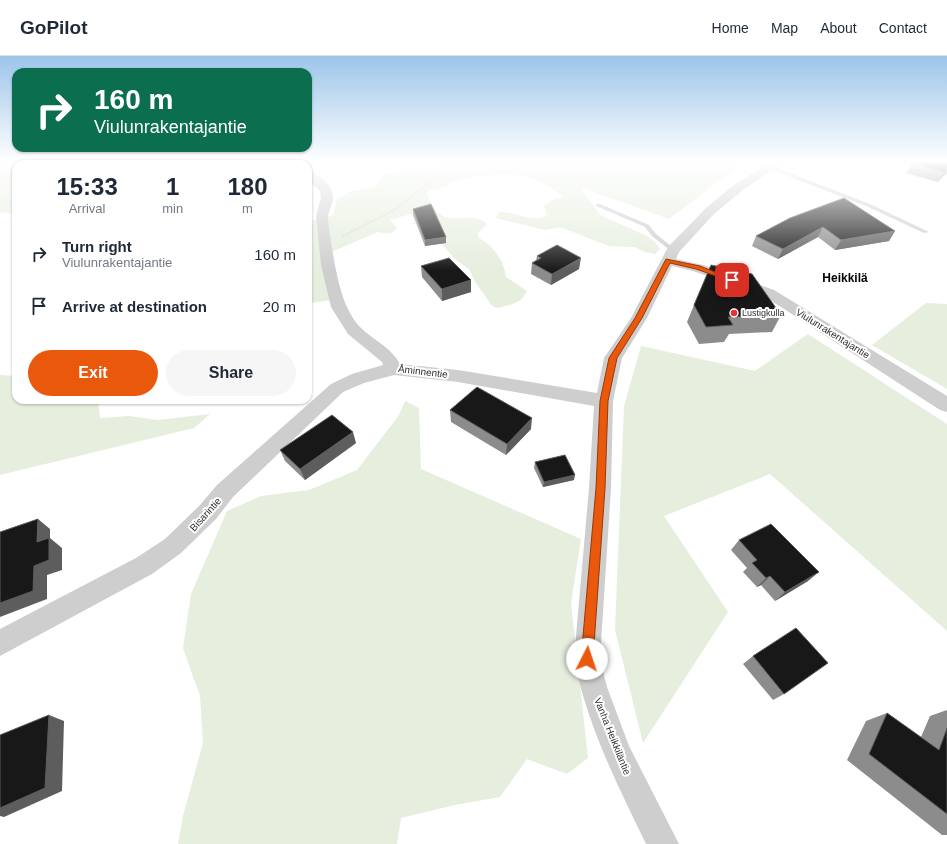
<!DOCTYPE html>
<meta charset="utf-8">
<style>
:root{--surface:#fff;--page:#f6f6f7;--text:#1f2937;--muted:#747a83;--line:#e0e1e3;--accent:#ea580c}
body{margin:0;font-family:Helvetica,sans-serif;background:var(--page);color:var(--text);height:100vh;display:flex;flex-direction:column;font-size:15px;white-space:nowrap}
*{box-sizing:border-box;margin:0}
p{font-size:13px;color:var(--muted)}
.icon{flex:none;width:22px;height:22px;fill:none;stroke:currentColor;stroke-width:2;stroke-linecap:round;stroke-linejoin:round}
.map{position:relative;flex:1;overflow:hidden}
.details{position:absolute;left:12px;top:104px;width:300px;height:244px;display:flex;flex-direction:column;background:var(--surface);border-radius:12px;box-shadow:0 1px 3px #0004}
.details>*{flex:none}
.guide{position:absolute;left:12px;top:12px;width:300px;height:84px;border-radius:12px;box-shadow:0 1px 3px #0004;background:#0b6e4f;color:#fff;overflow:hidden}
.pin{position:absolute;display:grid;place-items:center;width:34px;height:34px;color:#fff;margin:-17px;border-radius:8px;box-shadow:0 2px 6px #0006}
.me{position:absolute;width:44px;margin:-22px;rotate:4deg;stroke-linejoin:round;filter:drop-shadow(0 0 3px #0008)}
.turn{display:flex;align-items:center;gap:14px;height:84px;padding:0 16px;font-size:18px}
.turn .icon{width:52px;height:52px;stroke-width:2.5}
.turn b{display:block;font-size:28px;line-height:34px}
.eta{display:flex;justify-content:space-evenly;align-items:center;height:68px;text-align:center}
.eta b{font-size:24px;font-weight:800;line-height:28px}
.cta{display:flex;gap:8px;margin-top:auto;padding:8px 16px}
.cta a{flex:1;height:46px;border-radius:24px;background:var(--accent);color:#fff;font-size:16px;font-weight:800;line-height:46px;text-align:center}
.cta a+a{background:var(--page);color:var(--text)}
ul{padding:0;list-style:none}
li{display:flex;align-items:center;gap:12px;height:52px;padding:0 16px}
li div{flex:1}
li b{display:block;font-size:15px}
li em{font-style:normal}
header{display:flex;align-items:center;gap:24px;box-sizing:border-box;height:56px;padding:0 20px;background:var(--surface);border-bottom:1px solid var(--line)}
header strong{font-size:19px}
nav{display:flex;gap:22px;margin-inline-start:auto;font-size:14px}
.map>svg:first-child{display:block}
.green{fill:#e6eede}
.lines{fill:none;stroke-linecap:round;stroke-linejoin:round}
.path{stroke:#cecece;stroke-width:1.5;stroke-dasharray:1.5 1.5;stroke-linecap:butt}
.service{fill:#cecece;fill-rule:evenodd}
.minor{fill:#cecece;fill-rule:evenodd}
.wall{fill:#8c8c8c}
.shaded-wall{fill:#5d5d5d}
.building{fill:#181818;stroke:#5d5d5d}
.route{fill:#ea580c;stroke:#983908}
.poi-dot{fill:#eb2f35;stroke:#fff;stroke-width:1.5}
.labels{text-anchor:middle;stroke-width:4;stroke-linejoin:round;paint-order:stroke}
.far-poi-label{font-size:9px;fill:#313131;stroke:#fff;text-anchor:start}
.street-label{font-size:10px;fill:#313131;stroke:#fff}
.far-district-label{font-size:12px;font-weight:bold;fill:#000;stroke:#fff}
</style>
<header>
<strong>GoPilot</strong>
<nav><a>Home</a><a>Map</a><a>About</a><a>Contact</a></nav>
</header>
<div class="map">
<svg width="947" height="788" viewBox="0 0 947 788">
<rect width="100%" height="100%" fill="#fff"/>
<!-- green -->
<g class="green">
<polygon points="0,105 13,106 203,105 191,108 16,108 16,157 0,156"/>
<polygon points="205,105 283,105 287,108 209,108"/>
<path d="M405 105H745L669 163 580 131 600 159 647 180 654 185 660 193 655 198 645 196 634 191 609 190 560 171 545 174 496 162 499 156C516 155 528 167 547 160L544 150 554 143 564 141C553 132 537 123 523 120 512 118 471 119 462 123 450 127 443 133 430 134L427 138C443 181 467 150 487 168L478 177 479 182C494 190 504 205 506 221L527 235 522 243 513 248 498 252 492 250 474 224 470 214 456 204 440 186 436 170 411 168 419 164 411 158 390 164 397 172C393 179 385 178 378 176L322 200 332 244 311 247 308 241V166L333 159 337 143 349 136 375 131 383 120 414 112 428 113 440 109 437 105Z"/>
<polygon points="926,247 947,248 947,333 872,289"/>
<polygon points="808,278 947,368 947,575 770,418 664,460 728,556 643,687 615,574 624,350 641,290 755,315"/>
<polygon points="0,319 16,320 16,344 98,344 100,362 129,360 157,364 210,358 194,372 0,419"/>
<polygon points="405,345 419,352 421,413 581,483 571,547 588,702 567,718 527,703 500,741 455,749 401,762 397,788 178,788 183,760 203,687 200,640 183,592 191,538 227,455 261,440 309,434 357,414 399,359"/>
</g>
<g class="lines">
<!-- path -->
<polyline class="path" points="343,180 393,155 433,124 445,105"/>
<!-- service -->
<g class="service">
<polygon points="767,110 771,110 870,148 929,176 924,177 866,150 767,112"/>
<polygon points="596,148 600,148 649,169 656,178 676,194 671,195 652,180 645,171 596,150"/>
</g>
<!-- minor -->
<g class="minor">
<polygon points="286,105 298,105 301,108 288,108"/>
<path d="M772 105H785L743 134 714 158 679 196 676 203 703 209 774 234 947 340V356L940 354 764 240 693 215 672 210 647 262 622 302 613 345 611 432 600 603 607 631 629 690 679 788H646C617 728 587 669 574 603L589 432 594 350 458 326 394 319 364 327 343 336 233 441 216 463 181 497 152 518 0 600V573L136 502 165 483 200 449 217 429 331 328 352 318 383 309 382 306 348 278 331 251 321 209 316 160 321 142 320 135 308 124V115C319 117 334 131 333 142 333 148 329 154 328 160 328 171 333 197 335 209 339 230 345 255 360 271 373 284 391 291 400 308L458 314 597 337 604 302 631 262 668 191 706 152 735 128Z"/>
</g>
</g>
<!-- wall -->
<g class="wall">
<polygon points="913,107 947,117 937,126 906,117"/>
<polygon points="413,153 446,181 446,187 425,190 413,159"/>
<polygon points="790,162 895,175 889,185 835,194 818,181 778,203 752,190 756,180"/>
<polygon points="537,200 579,213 551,229 531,218 532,207 536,204"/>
<polygon points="421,210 471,236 442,245 422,221"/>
<polygon points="694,249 781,259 772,276 729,278 724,286 699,288 687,266"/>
<polygon points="450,354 531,373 506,399 451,366"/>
<polygon points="356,387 305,424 285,405 280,394"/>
<polygon points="535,406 574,424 543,431 534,412"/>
<polygon points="739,484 808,525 775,545 761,529 757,531 743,516 747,512 731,494"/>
<polygon points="753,600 784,638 773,644 743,608"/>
<polygon points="947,654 947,779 942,779 847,704 866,665 887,657 921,681 930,660"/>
</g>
<!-- shaded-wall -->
<g class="shaded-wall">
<polygon points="947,113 947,117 937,126 944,116"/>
<polygon points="823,171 818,181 778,203 783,193"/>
<polygon points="895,175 889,185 835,194 841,184"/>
<polygon points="446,181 446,187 425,190 425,184"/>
<polygon points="581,202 579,213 551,229 552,218"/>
<polygon points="471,224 471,236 442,245 442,233"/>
<polygon points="532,362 531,373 506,399 507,388"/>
<polygon points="353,376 356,387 305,424 300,413"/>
<polygon points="575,419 574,424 543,431 544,426"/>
<polygon points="38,463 50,473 50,482 62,492 62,514 47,519 47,543 0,561 0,547 34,510 37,486"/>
<polygon points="819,516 808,525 775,545 785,536"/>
<polygon points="770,520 761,529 757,531 766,522"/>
<polygon points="49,659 64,665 62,735 4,761 0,760 0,752"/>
</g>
<!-- building -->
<g class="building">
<polygon points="915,105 947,105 947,113 944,116 913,107"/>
<polygon points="844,142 895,175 841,184 823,171 783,193 756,180 790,162"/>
<polygon points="431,148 446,181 425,184 413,153"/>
<polygon points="557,189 581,202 552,218 532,207 541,202 537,200"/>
<polygon points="449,202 471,224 442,233 421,210"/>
<polygon points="711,209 752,218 781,259 728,261 733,269 706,271 694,249"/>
<polygon points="477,331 532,362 507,388 450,354"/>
<polygon points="332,359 353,376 300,413 280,394"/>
<polygon points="565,399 575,419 544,426 535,406"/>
<polygon points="38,463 37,486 49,482 49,504 34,510 33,535 0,547 0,476"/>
<polygon points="771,468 819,516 785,536 770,520 766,522 752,507 757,504 739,484"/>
<polygon points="796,572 828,607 784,638 753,600"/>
<polygon points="887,657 939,694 947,672 947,758 869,698"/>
<polygon points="49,659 45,732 0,752 0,679"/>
</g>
<!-- sky -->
<linearGradient id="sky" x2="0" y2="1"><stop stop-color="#9cc5ea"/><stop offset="0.49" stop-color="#fff"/><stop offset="1" stop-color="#fff" stop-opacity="0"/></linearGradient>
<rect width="947" height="215" fill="url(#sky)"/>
<!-- route -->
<polygon class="route" points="666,203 700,210 735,224 730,225 696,213 670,207 642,262 617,302 608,345 605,432 593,603 591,607 587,609 583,607 581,603 596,432 600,345 609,302 635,262"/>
<!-- markers -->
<circle class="poi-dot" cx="734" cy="257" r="4"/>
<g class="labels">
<!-- far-poi labels -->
<g class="far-poi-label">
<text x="742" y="260">Lustigkulla</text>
</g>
<!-- street labels -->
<g class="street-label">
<text transform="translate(833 277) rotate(32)" y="4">Viulunrakentajantie</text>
<text transform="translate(423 315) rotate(7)" y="4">Åminnentie</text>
<text transform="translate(205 458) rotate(-48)" y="4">Bisarintie</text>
<text transform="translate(613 680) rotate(68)" y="4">Vanha Heikkiläntie</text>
</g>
<!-- far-district labels -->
<g class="far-district-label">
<text x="845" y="226">Heikkilä</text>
</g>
</g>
</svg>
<div class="pin" style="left:732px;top:224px;background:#d93025"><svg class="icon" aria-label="arrive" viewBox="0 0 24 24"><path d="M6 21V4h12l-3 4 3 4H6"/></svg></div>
<svg class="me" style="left:587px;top:603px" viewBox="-20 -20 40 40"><circle r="19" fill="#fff"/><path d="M0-13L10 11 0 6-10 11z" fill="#ea580c"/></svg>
<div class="guide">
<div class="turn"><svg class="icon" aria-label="right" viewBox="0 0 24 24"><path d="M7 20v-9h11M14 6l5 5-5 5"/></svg><div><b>160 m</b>Viulunrakentajantie</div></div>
</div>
<section class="details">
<div class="eta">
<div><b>15:33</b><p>Arrival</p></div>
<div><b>1</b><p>min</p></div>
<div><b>180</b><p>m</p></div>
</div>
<ul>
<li><svg class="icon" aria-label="right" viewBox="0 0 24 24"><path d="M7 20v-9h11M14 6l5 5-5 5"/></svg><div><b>Turn right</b><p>Viulunrakentajantie</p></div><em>160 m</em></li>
<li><svg class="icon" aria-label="arrive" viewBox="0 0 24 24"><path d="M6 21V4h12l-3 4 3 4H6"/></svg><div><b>Arrive at destination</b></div><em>20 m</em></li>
</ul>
<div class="cta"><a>Exit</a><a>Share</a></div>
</section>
</div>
